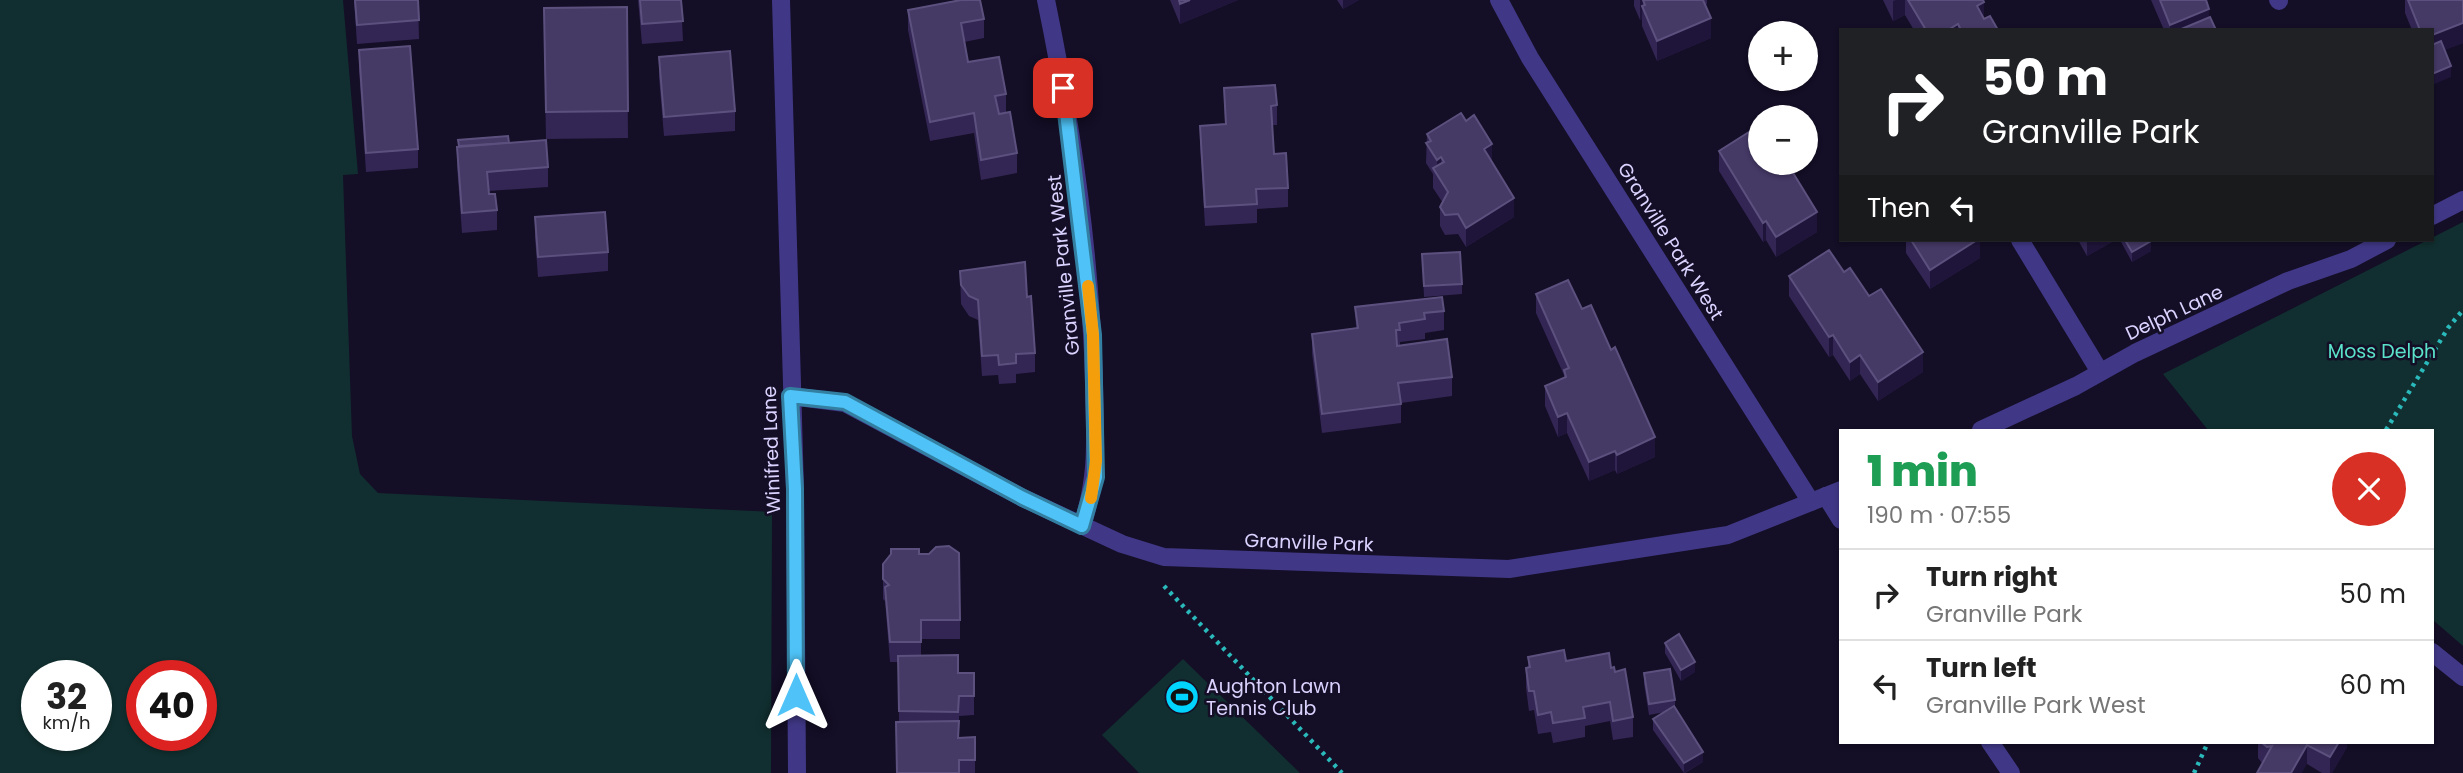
<!DOCTYPE html>
<meta charset="utf-8">
<style>
:root{--surface:#fff;--page:#f6f6f6;--text:#222;--muted:#767676;--line:#e0e0e0}
body{margin:0;font-family:Poppins,sans-serif;background:var(--page);color:var(--text);height:100vh;display:flex;flex-direction:column;font-size:26px;white-space:nowrap}
*{box-sizing:border-box;margin:0}
p{font-size:23px;color:var(--muted)}
.icon{flex:none;width:38px;height:38px;fill:none;stroke:currentColor;stroke-width:2;stroke-linecap:round;stroke-linejoin:round}
.map{position:relative;flex:1;overflow:hidden}
.drawer{position:absolute;left:1839px;top:429px;width:595px;height:315px;display:flex;flex-direction:column;background:var(--surface);border-radius:0px;box-shadow:0 2px 5px #0004}
.drawer>*{flex:none}
.banner{position:absolute;left:1839px;top:28px;width:595px;height:214px;border-radius:0px;box-shadow:0 2px 5px #0004;background:#202124;color:#fff;overflow:hidden}
.fabs{position:absolute;left:1748px;top:21px;display:grid;gap:14px}
.fabs a{display:grid;place-items:center;width:70px;height:70px;border-radius:50%;background:var(--surface);box-shadow:0 2px 5px #0004;font-size:35px}
.speed{position:absolute;left:21px;top:660px;display:flex;gap:14px;font-size:35px;font-weight:700;text-align:center}
.speed>*{display:grid;place-content:center;width:91px;height:91px;border-radius:50%;background:var(--surface);box-shadow:0 2px 5px #0004;line-height:1}
.speed small{font-size:18px;font-weight:400}
.speed .limit{border:10px solid #d22;background:#fff;color:#111}
.pin{position:absolute;display:grid;place-items:center;width:60px;height:60px;color:#fff;margin:-30px;border-radius:14px;box-shadow:0 4px 10px #0006}
.me{position:absolute;width:77px;margin:-38px;rotate:0deg;stroke-linejoin:round;filter:drop-shadow(0 0 5px #0008)}
.turn{display:flex;align-items:center;gap:24px;height:147px;padding:0 28px;font-size:32px}
.turn .icon{width:91px;height:91px;stroke-width:2.5}
.turn b{display:block;font-size:49px;line-height:60px}
.then{display:flex;align-items:center;height:66px;padding:0 28px;background:#0003;gap:14px;font-size:26px}
.round{display:grid;place-items:center;flex:none;width:74px;height:74px;border-radius:37px;background:var(--page)}
.head{display:flex;align-items:center;justify-content:space-between;height:119px;padding:0 28px}
h1{font-size:42px;font-weight:800;line-height:52px;color:#1e9e55}
ul{padding:0;list-style:none}
li{display:flex;align-items:center;gap:21px;height:91px;padding:0 28px;border-top:2px solid var(--line)}
li div{flex:1}
li b{display:block;font-size:26px}
li em{font-style:normal}
.map>svg:first-child{display:block}
.green{fill:#112f30;fill-rule:evenodd}
.lines{fill:none;stroke-linecap:round;stroke-linejoin:round}
.path{stroke:#2bbabb;stroke-width:4.5;stroke-dasharray:3.5 5;stroke-linecap:butt}
.minor{stroke:#403886;stroke-width:18}
.wall{fill:#332654}
.shaded-wall{fill:#1f153a}
.building{fill:#453966;stroke:#5c517e;stroke-width:2}
.route-casing{stroke:#337fa1;stroke-width:18}
.route{stroke:#4fc3f7;stroke-width:12}
.slow{stroke:#f59e0b;stroke-width:12}
.labels{text-anchor:middle;stroke-width:5;stroke-linejoin:round;paint-order:stroke}
.street-label{font-size:19px;fill:#dbd3ff;stroke:#140e26}
.park-label{font-size:19px;fill:#5ae3ca;stroke:#140e26}
.poi-label{font-size:19px;fill:#dbd3ff;stroke:#140e26;text-anchor:start}
</style>
<div class="map">
<svg width="2463" height="773" viewBox="0 0 2463 773">
<rect width="100%" height="100%" fill="#140e26"/>
<!-- green -->
<g class="green">
<path d="M0 0H343L358 174 343 175 352 436 360 474 378 493 772 512 771 773H0ZM37 676H96V735H37ZM142 676H201V735H142Z"/>
<polygon points="2463,222 2463,646 2433,620 2432,430 2208,430 2163,374"/>
<polygon points="1183,659 1300,773 1139,773 1102,735"/>
</g>
<g class="lines">
<!-- path -->
<g class="path">
<polyline points="2386,430 2448,328 2463,310"/>
<polyline points="1164,586 1342,773"/>
<polyline points="2194,773 2208,742"/>
</g>
<!-- minor -->
<g class="minor">
<polyline points="781,0 795,489 797,773"/>
<path d="M1046 0C1072 126 1091 256 1094 384 1095 439 1099 473 1082 526"/>
<polyline points="1499,0 1530,58 1811,502"/>
<polyline points="2278,0 2279,1"/>
<polyline points="2432,216 2463,200"/>
<polyline points="2020,240 2100,372"/>
<polyline points="790,396 845,403 1023,498 1122,544 1164,557 1509,569 1728,535 1841,490"/>
<polyline points="1981,430 2076,386 2135,353 2288,281 2351,259 2387,240"/>
<polyline points="1826,496 1841,520"/>
<polyline points="2432,652 2463,677"/>
<polyline points="1990,742 2011,773"/>
</g>
</g>
<!-- wall -->
<g class="wall">
<polygon points="354,0 418,0 419,39 357,44"/>
<polygon points="638,0 681,0 683,41 642,44"/>
<polygon points="1170,0 1238,0 1180,24"/>
<polygon points="1337,0 1359,0 1343,9"/>
<polygon points="1634,0 1707,0 1707,4 1705,5 1711,38 1657,61 1642,26 1642,19 1640,20 1634,6"/>
<polygon points="1883,0 1983,0 1984,19 1998,30 1914,30 1905,15 1893,21"/>
<polygon points="2151,0 2206,0 2209,17 2216,30 2164,30"/>
<polygon points="2405,0 2463,0 2463,43 2444,50 2451,77 2432,30 2412,30 2405,13"/>
<polygon points="627,7 628,138 546,139 544,35"/>
<polygon points="908,10 984,19 984,38 964,42 968,62 1006,94 1006,113 1017,153 1017,173 981,180 974,133 930,141 908,30"/>
<polygon points="359,50 418,149 418,168 366,172 359,69"/>
<polygon points="659,57 735,111 735,131 664,136 659,77"/>
<polygon points="1224,88 1277,105 1277,125 1272,125 1274,154 1288,188 1288,207 1257,209 1257,223 1205,226 1200,145 1200,126 1225,124"/>
<polygon points="1427,134 1492,163 1514,217 1466,247 1458,234 1445,235 1440,226 1440,207 1443,203 1433,188 1433,174 1426,163"/>
<polygon points="509,143 548,167 548,187 488,191 489,194 497,210 497,230 462,233 457,166 457,147"/>
<polygon points="1719,151 1817,232 1776,257 1766,240 1763,242 1719,171"/>
<polygon points="535,217 608,252 608,271 538,277 535,237"/>
<polygon points="1906,240 1980,240 1980,258 1930,289 1906,253"/>
<polygon points="2078,240 2112,240 2112,242 2087,256"/>
<polygon points="2120,240 2150,240 2151,251 2132,262"/>
<polygon points="1422,254 1462,284 1462,294 1424,297"/>
<polygon points="960,271 1027,297 1035,353 1035,372 1016,374 1016,383 999,384 998,375 982,376 978,320 969,316 961,304"/>
<polygon points="1844,272 1869,296 1923,372 1878,401 1860,374 1850,381 1833,355 1829,357 1789,296 1789,276"/>
<polygon points="1536,294 1582,309 1655,457 1617,474 1615,470 1589,481 1567,433 1558,437 1545,406 1545,386 1564,378 1564,375 1536,313"/>
<polygon points="1355,307 1444,311 1444,330 1425,333 1425,339 1400,342 1400,345 1452,377 1452,396 1401,403 1401,423 1322,433 1312,353 1312,334 1356,328"/>
<polygon points="919,554 960,620 960,639 921,639 921,656 958,673 974,673 974,715 959,716 959,738 975,760 975,773 897,773 899,722 898,662 890,662 885,601 883,599 883,564"/>
<polygon points="1665,643 1695,672 1681,681 1665,653"/>
<polygon points="1528,657 1611,668 1633,717 1633,737 1613,740 1610,721 1585,726 1585,737 1553,743 1551,732 1538,734 1534,710 1529,711 1526,688 1526,668 1528,668"/>
<polygon points="1644,673 1675,700 1675,707 1703,762 1685,773 1684,773 1653,730 1653,719 1665,712 1649,715 1644,684"/>
<polygon points="2258,742 2347,742 2347,747 2332,773 2322,773 2307,764 2262,763 2258,758"/>
</g>
<!-- shaded-wall -->
<g class="shaded-wall">
<polygon points="1190,0 1238,0 1180,24 1180,4"/>
<polygon points="1343,0 1359,0 1343,9"/>
<polygon points="1640,0 1643,0 1642,19 1640,20"/>
<polygon points="1896,0 1905,0 1905,15 1893,21 1893,1"/>
<polygon points="1984,2 1984,22 1977,6"/>
<polygon points="2209,9 2209,29 2206,30 2170,30 2170,25"/>
<polygon points="1711,18 1711,38 1657,61 1657,41"/>
<polygon points="2463,23 2463,43 2432,55 2432,35"/>
<polygon points="1958,24 1958,30 1948,30"/>
<polygon points="2451,66 2451,77 2432,85 2432,74"/>
<polygon points="1492,144 1492,163 1484,149"/>
<polygon points="1441,157 1441,177 1437,174 1437,160"/>
<polygon points="1514,198 1514,217 1466,247 1466,228"/>
<polygon points="1817,212 1817,232 1776,257 1776,237"/>
<polygon points="1766,221 1766,240 1763,242 1763,223"/>
<polygon points="1977,240 1980,240 1980,258 1930,289 1930,270"/>
<polygon points="2087,240 2112,240 2112,242 2087,256"/>
<polygon points="2151,241 2151,251 2132,262 2132,252"/>
<polygon points="1833,335 1833,355 1829,357 1829,337"/>
<polygon points="1923,352 1923,372 1878,401 1878,382"/>
<polygon points="1860,355 1860,374 1850,381 1850,362"/>
<polygon points="1567,413 1567,433 1558,437 1558,417"/>
<polygon points="1655,437 1655,457 1617,474 1617,455"/>
<polygon points="1615,451 1615,470 1589,481 1589,462"/>
<polygon points="1695,662 1695,672 1681,681 1681,670"/>
<polygon points="2339,742 2347,742 2347,747 2332,773 2330,773 2330,757"/>
<polygon points="2307,745 2307,764 2302,773 2291,773"/>
<polygon points="1703,752 1703,762 1684,773 1684,763"/>
</g>
<!-- building -->
<g class="building">
<polygon points="355,0 418,0 419,20 357,25"/>
<polygon points="640,0 681,0 683,21 642,24"/>
<polygon points="961,0 980,0 984,19 961,23 968,62 999,57 1006,94 995,96 999,114 1010,112 1017,153 981,160 974,113 930,122 908,10"/>
<polygon points="1179,0 1190,0 1180,4"/>
<polygon points="1643,0 1703,0 1711,18 1657,41 1642,6 1645,5"/>
<polygon points="1908,0 1983,0 1984,2 1977,6 1984,19 1990,16 1998,30 1961,30 1958,24 1948,30 1926,30"/>
<polygon points="2160,0 2206,0 2209,9 2170,25"/>
<polygon points="2408,0 2463,0 2463,23 2432,35 2432,30 2420,30"/>
<polygon points="627,7 628,111 546,112 544,8"/>
<polygon points="2210,17 2216,30 2179,30"/>
<polygon points="2441,41 2451,66 2432,74 2432,45"/>
<polygon points="410,46 418,149 366,153 359,50"/>
<polygon points="730,51 735,111 664,117 659,57"/>
<polygon points="1275,85 1277,105 1271,106 1274,154 1286,153 1288,188 1256,189 1257,204 1205,207 1200,126 1226,124 1224,88"/>
<polygon points="1461,113 1466,121 1474,115 1492,144 1484,149 1514,198 1466,228 1458,214 1445,215 1440,207 1448,192 1433,168 1444,162 1441,157 1437,160 1426,143 1431,141 1427,134"/>
<polygon points="1760,125 1760,163 1787,163 1817,212 1776,237 1766,221 1763,223 1719,151"/>
<polygon points="508,136 509,143 459,146 458,140"/>
<polygon points="546,140 548,167 487,172 489,194 495,194 497,210 462,213 457,147"/>
<polygon points="605,212 608,252 538,257 535,217"/>
<polygon points="1911,240 1977,240 1930,270"/>
<polygon points="2125,240 2150,240 2151,241 2132,252"/>
<polygon points="1829,250 1844,272 1850,268 1869,296 1881,289 1923,352 1878,382 1860,355 1850,362 1833,335 1829,337 1789,276"/>
<polygon points="1460,252 1462,284 1424,286 1422,254"/>
<polygon points="1025,262 1027,297 1031,296 1035,353 1016,354 1016,363 999,365 998,355 982,356 978,300 969,296 961,285 960,271"/>
<polygon points="1568,280 1582,309 1591,305 1611,350 1615,347 1655,437 1617,455 1615,451 1589,462 1567,413 1558,417 1545,386 1566,377 1564,370 1569,368 1536,294"/>
<polygon points="1442,297 1444,311 1424,313 1425,319 1399,323 1400,330 1396,330 1397,346 1447,339 1452,377 1398,383 1401,404 1322,414 1312,334 1358,328 1355,307"/>
<polygon points="949,546 959,553 960,620 921,620 921,642 890,642 885,587 889,585 883,579 883,564 891,554 891,549 919,549 919,554 929,554 936,547"/>
<polygon points="1679,634 1695,662 1681,670 1665,643"/>
<polygon points="1564,650 1566,661 1609,653 1611,668 1614,667 1615,672 1625,669 1633,717 1613,721 1610,702 1583,707 1585,718 1553,723 1551,712 1538,715 1534,691 1529,691 1526,668 1530,667 1528,657"/>
<polygon points="958,655 958,673 974,673 974,696 959,696 958,712 899,711 898,656"/>
<polygon points="1670,669 1675,700 1649,704 1644,673"/>
<polygon points="1674,706 1703,752 1684,763 1653,719"/>
<polygon points="959,721 958,738 975,737 975,760 959,760 959,773 897,773 896,722"/>
<polygon points="2261,742 2339,742 2330,757 2307,745 2291,773 2257,773 2272,746 2267,747"/>
</g>
<g class="lines">
<!-- route casing -->
<g class="route-casing">
<polyline id="route" points="796,695 795,489 790,396 845,402 1023,498 1082,526 1096,477 1093,335 1063,88"/>
</g>
<!-- route -->
<use href="#route" class="route"/>
<!-- slow -->
<polyline class="slow" points="1088,286 1093,335 1096,461 1091,498"/>
</g>
<!-- icons -->
<defs>
<g id="stadium-disc" transform="scale(1.75)"><circle r="9.5" fill="#00d4fe" stroke="#140e26"/><path d="M0-5a6.5 5 0 1 0 0 10a6.5 5 0 1 0 0-10ZM-3.5-1.8h7v3.6h-7Z" fill="#111"/></g>
</defs>
<g fill-rule="evenodd">
<use href="#stadium-disc" x="1182" y="697"/>
</g>
<g class="labels">
<!-- street labels -->
<g class="street-label">
<text transform="translate(1671 241) rotate(58)" y="7">Granville Park West</text>
<text transform="translate(1063 265) rotate(-96)" y="7">Granville Park West</text>
<text transform="translate(2174 312) rotate(-25)" y="7">Delph Lane</text>
<text transform="translate(771 450) rotate(-92)" y="7">Winifred Lane</text>
<text transform="translate(1309 542) rotate(2)" y="7">Granville Park</text>
</g>
<!-- park labels -->
<g class="park-label">
<text x="2382" y="358">Moss Delph</text>
</g>
<!-- poi labels -->
<g class="poi-label">
<text x="1206" y="693">Aughton Lawn<tspan x="1206" dy="22">Tennis Club</tspan></text>
</g>
</g>
</svg>
<div class="fabs">
<a>+</a>
<a>−</a>
</div>
<div class="speed"><div>32<small>km/h</small></div><div class="limit">40</div></div>
<div class="pin" style="left:1063px;top:88px;background:#d93025"><svg class="icon" aria-label="arrive" viewBox="0 0 24 24"><path d="M6 21V4h12l-3 4 3 4H6"/></svg></div>
<svg class="me" style="left:796px;top:695px" viewBox="-20 -20 40 40"><path d="M0-17L14 15 0 8-14 15z" fill="#4fc3f7" stroke="#fff" stroke-width="4"/></svg>
<div class="banner">
<div class="turn"><svg class="icon" aria-label="right" viewBox="0 0 24 24"><path d="M7 20v-9h11M14 6l5 5-5 5"/></svg><div><b>50 m</b>Granville Park</div></div>
<div class="then">Then<svg class="icon" aria-label="left" viewBox="0 0 24 24"><path d="M17 20v-9H6M10 6l-5 5 5 5"/></svg></div>
</div>
<section class="drawer">
<div class="head"><div><h1>1 min</h1><p>190 m · 07:55</p></div><a class="round" style="background:#d93025;color:#fff"><svg class="icon" aria-label="close" viewBox="0 0 24 24"><path d="M6 6l12 12M18 6L6 18"/></svg></a></div>
<ul>
<li><svg class="icon" aria-label="right" viewBox="0 0 24 24"><path d="M7 20v-9h11M14 6l5 5-5 5"/></svg><div><b>Turn right</b><p>Granville Park</p></div><em>50 m</em></li>
<li><svg class="icon" aria-label="left" viewBox="0 0 24 24"><path d="M17 20v-9H6M10 6l-5 5 5 5"/></svg><div><b>Turn left</b><p>Granville Park West</p></div><em>60 m</em></li>
</ul>
</section>
</div>
